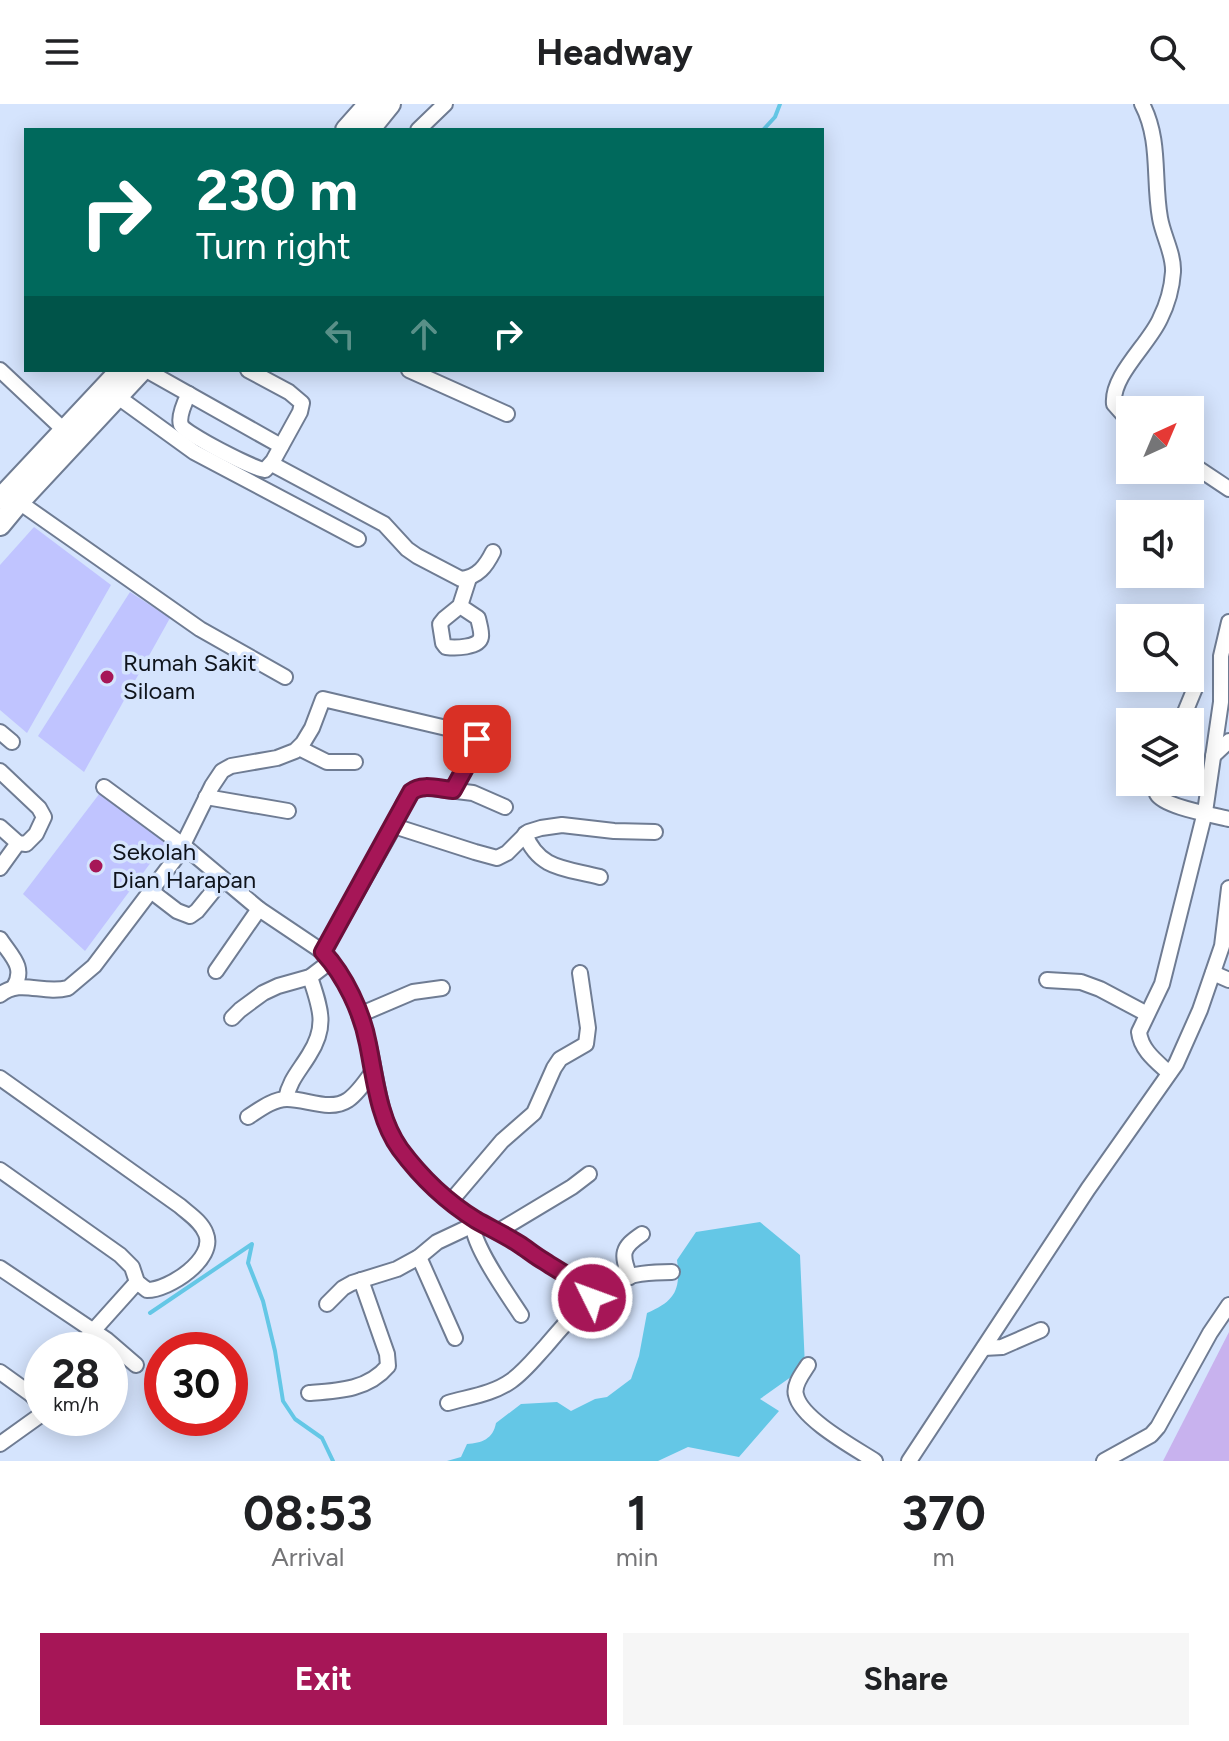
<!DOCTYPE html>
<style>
:root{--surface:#fff;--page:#f6f6f6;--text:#202124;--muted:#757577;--accent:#a61657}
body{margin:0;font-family:Figtree,sans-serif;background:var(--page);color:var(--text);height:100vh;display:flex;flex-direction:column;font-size:30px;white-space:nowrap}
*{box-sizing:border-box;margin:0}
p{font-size:26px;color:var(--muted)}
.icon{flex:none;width:44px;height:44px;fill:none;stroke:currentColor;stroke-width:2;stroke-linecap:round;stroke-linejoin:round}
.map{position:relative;height:1357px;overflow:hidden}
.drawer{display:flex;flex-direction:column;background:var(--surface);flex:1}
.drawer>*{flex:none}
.guide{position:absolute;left:24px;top:24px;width:800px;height:244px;border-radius:0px;box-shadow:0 4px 20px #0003;background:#00695c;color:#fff;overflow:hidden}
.needle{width:52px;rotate:44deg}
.controls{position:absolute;left:1116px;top:292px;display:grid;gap:16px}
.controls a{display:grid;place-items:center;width:88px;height:88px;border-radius:0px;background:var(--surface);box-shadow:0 4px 20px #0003;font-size:40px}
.speed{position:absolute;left:24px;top:1228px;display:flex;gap:16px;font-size:40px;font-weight:700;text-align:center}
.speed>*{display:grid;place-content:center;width:104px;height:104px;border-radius:50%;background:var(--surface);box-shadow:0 4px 20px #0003;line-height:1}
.speed small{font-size:20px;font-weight:400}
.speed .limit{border:12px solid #d22;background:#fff;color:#111}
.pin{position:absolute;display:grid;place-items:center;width:68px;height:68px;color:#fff;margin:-34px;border-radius:16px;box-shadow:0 4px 12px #0006}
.me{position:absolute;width:88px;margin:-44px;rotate:312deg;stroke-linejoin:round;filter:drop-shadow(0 0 6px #0008)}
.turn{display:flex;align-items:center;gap:28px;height:168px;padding:0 40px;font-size:36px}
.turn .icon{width:104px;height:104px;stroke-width:2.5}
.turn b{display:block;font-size:56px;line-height:68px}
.lanes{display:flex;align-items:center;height:76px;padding:0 40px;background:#0003;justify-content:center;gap:40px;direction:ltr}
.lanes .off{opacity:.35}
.eta{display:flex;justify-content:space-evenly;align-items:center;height:136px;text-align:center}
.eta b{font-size:48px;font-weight:700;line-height:56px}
.action{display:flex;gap:16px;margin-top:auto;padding:16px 40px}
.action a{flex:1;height:92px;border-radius:0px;background:var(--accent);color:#fff;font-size:32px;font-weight:700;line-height:92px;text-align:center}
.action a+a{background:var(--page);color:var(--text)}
header{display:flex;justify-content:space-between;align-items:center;height:104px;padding:0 40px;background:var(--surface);font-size:36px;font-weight:700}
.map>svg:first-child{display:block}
.green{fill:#c8b2ee}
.water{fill:#64c7e6}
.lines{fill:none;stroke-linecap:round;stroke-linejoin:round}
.stream{stroke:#64c7e6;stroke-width:4}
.building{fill:#c0c4ff}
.minor-casing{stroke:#6f7c93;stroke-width:18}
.highway-casing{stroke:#6f7c93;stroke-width:24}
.minor{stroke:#fff;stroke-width:14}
.highway{stroke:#fff;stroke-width:20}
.route-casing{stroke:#6c0e39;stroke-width:20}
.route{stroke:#a61657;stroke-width:14}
.poi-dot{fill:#a61657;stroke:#d5e4fd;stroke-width:3}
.labels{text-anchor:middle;stroke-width:7;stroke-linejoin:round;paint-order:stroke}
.poi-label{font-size:24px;fill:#0f141c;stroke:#d5e4fd;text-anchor:start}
</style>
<header><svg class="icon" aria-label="menu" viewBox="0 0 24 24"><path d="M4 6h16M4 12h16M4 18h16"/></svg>Headway<svg class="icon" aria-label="search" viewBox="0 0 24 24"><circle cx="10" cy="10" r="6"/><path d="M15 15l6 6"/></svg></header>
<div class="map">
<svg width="1229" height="1357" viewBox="0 0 1229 1357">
<rect width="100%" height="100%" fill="#d5e4fd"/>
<!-- green -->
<polygon class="green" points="1229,1228 1229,1357 1163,1357"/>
<!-- water -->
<path class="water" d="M760 1118 800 1151 805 1263 760 1295 779 1307 739 1353 688 1343 658 1357H447L461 1353 467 1340C482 1339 493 1335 496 1319L521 1300 557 1298 571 1307 595 1295 607 1293 631 1275 639 1252 647 1209C675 1197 681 1186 677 1156L696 1128Z"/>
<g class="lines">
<!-- stream -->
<g class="stream">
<polyline points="763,26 775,13 780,0"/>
<polyline points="150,1209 252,1140 248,1159 263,1197 275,1247 283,1297 295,1315 322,1334 333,1357"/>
</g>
</g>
<!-- building -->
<g class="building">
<polygon points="34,423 111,481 27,629 0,606 0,461"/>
<polygon points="130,488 170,514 84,668 38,632"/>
<polygon points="103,685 169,734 85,847 23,790"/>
</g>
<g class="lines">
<!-- minor casing -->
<g class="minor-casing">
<g id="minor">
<polyline points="418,26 445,0"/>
<polyline points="0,266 65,327"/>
<polyline points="146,266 281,342"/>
<polyline points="409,266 507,310"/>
<path d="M189 290C185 297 178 313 181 321 185 330 254 365 265 366L273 357 300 308 302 299 289 288 248 266"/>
<polyline points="118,293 194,348 358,435"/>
<path d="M1130 318 1114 300C1111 272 1149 240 1160 215 1167 201 1172 183 1173 168 1174 150 1163 132 1160 114 1153 75 1161 36 1142 0"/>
<polyline points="1190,359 1229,385"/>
<path d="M272 360 384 420 407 445 417 452 461 475C478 473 486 462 493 448"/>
<polyline points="19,398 200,525 285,573"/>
<path d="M460 502 478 514C479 519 482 528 481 533 479 544 455 544 446 543L443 539 440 520 444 515 460 502 469 474"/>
<polyline points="1181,618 1195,584"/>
<polyline points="0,628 12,638"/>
<polyline points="299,644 327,658 355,658"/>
<polyline points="1213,652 1229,637"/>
<polyline points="0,667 39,704 44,713 36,730 26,740 18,739 0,723"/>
<path d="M1157 678C1156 683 1155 686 1157 690 1164 703 1214 711 1229 715"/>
<path d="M104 683 184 742 259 805 323 848C344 871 359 904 367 934 378 974 377 1016 404 1050 423 1075 449 1099 476 1116 490 1124 505 1131 519 1140 527 1145 535 1152 544 1157 562 1169 579 1177 592 1194"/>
<polyline points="206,693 288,707"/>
<polyline points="394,722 475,748 497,754 507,749 528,728 541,724 562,721 614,727 655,728"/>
<path d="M525 730C539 766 566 764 600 773"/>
<polyline points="0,764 18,739"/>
<polyline points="151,787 177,807 190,812 197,807 223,775"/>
<path d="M0 835C11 852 26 863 14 883"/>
<polyline points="323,848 394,722 404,699 414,686 424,683 473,689 505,703"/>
<polyline points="216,867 259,805"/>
<polyline points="1213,869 1229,876"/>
<polyline points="1047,876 1081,878 1100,885 1147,910"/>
<path d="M0 891C20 874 43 891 68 884L94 862 178 751 212 682 222 667 231 662 277 654 295 647 303 639 312 624 323 595 472 630 478 637 477 640 453 686"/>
<polyline points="359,911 413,888 442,884"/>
<polyline points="232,914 240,906 263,889 278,882 310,873 331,857"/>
<path d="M1169 969C1156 957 1141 946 1139 928L1162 880 1205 708 1221 598V552L1229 518"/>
<path d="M0 974 180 1102C189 1110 202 1118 206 1130 216 1155 169 1186 147 1186L137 1178 132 1163 120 1151 0 1066"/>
<path d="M286 995C289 977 300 966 309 951 328 922 320 903 310 873"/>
<path d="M248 1013C259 1006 273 995 287 995 307 995 330 1008 348 996 358 989 366 977 373 967"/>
<polyline points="451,1097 502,1037 534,1009 554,964 560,955 586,940 588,924 580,869"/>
<path d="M473 1114C467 1135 509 1192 521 1211"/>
<polyline points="497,1128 572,1083 589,1070"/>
<polyline points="419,1153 455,1234"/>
<polyline points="0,1164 107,1236 136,1261"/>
<path d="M630 1173C621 1150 621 1144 642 1130"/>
<polyline points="327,1200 343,1184 352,1179 397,1165 419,1153 437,1138 471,1122"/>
<polyline points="984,1244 1002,1243 1041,1226"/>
<polyline points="76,1246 137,1178"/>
<path d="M808 1261C803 1269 793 1281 796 1291 801 1315 855 1344 875 1357"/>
<polyline points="0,1268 32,1291"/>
<polyline points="42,1281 32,1291 42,1303"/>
<path d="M309 1289C338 1287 368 1286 388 1262L387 1250 361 1176"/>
<path d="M448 1299C468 1293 493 1290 511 1277 524 1268 535 1254 546 1242 563 1222 593 1186 617 1176 634 1169 654 1168 672 1168"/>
<polyline points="0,1340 42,1310"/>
<polyline points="909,1357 1088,1085 1176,960 1200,906 1222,842 1229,784"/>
<polyline points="1104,1357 1151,1331 1158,1323 1210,1229 1229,1201"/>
</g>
</g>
<!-- highway casing -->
<g class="highway-casing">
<g id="highway">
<polyline points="346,26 369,0"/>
<polyline points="369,26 390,0"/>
<polyline points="0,395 121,266"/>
<polyline points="0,421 19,398 142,266"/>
</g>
</g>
<!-- minor -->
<use href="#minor" class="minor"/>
<!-- highway -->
<use href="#highway" class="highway"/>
</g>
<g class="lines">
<!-- route casing -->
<g class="route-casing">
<path id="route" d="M477 635 476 644 453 686C439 685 422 679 411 688L323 848C345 872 362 908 368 940 375 975 379 1016 400 1045 420 1072 447 1098 476 1116 490 1124 505 1131 519 1140 527 1145 535 1152 544 1157 562 1169 579 1176 592 1194"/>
</g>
<!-- route -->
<use href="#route" class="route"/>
</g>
<!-- markers -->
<g class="poi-dot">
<circle cx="107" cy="573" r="8"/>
<circle cx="96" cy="762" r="8"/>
</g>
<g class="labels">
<!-- poi labels -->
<g class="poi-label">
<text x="123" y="567">Rumah Sakit<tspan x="123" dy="28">Siloam</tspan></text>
<text x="112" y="756">Sekolah<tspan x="112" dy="28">Dian Harapan</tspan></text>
</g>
</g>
</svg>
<div class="controls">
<a><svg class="needle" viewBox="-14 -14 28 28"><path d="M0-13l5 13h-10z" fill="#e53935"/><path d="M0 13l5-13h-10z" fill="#757577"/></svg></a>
<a><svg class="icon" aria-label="sound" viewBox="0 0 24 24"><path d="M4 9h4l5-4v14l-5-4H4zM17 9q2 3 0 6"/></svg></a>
<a><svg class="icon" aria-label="search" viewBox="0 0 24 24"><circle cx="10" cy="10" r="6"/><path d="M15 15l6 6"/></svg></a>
<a><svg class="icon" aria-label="layers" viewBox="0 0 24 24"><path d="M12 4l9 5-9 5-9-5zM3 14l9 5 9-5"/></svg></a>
</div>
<div class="speed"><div>28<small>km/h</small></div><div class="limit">30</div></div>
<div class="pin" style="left:477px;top:635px;background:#d93025"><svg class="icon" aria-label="arrive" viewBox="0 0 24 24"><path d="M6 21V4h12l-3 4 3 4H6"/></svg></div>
<svg class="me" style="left:592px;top:1194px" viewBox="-20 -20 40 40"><circle r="17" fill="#a61657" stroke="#fff" stroke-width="3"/><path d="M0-11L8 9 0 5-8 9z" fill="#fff"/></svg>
<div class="guide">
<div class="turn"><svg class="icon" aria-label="right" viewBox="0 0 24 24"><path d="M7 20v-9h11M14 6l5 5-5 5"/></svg><div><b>230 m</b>Turn right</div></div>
<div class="lanes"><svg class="icon off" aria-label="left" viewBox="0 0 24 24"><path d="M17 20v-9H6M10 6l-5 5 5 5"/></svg><svg class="icon off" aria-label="ahead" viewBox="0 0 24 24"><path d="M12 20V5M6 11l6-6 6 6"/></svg><svg class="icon" aria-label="right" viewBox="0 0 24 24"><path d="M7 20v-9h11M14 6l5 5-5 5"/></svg></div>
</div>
</div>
<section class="drawer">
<div class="eta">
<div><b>08:53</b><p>Arrival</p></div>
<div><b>1</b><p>min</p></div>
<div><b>370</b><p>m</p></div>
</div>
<div class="action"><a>Exit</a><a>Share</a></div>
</section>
